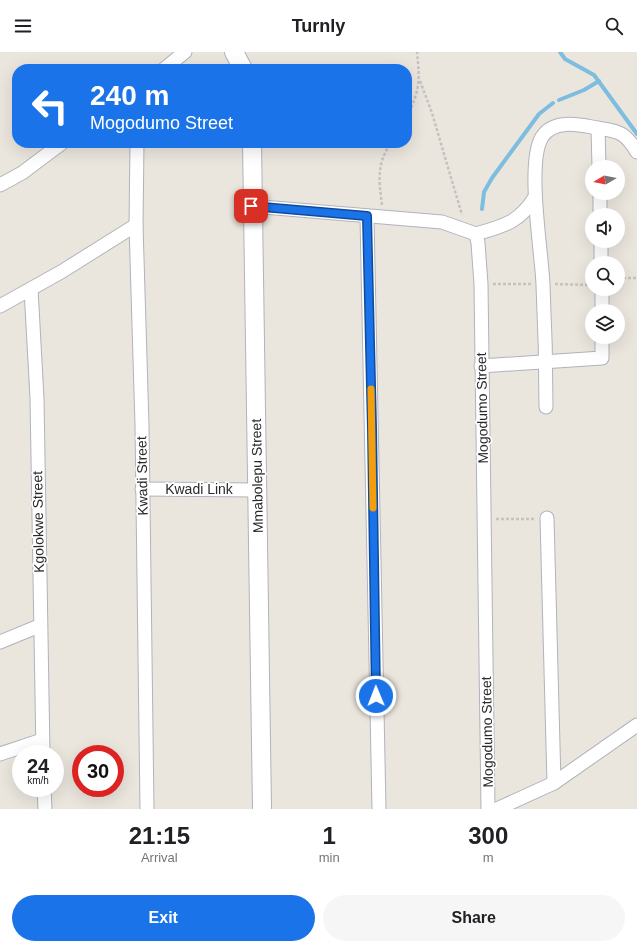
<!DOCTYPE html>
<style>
:root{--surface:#fff;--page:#f6f6f6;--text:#202124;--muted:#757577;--accent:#1a73e8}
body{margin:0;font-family:Helvetica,sans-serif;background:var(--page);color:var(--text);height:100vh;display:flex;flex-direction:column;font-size:15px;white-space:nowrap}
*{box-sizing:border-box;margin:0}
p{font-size:13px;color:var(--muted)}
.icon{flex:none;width:22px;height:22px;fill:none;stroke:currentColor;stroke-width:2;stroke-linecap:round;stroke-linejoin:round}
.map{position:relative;height:757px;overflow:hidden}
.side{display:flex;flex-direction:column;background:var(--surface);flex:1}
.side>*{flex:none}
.banner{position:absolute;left:12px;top:12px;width:400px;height:84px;border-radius:16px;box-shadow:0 4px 16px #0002;background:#1a73e8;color:#fff;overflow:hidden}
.needle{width:26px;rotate:260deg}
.tools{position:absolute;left:585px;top:108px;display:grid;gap:8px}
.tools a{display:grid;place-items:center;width:40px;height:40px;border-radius:50%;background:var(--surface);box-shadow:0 4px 16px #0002;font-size:20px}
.speed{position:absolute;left:12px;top:693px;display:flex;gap:8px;font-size:20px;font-weight:700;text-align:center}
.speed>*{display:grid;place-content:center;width:52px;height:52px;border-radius:50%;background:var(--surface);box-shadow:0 4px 16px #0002;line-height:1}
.speed small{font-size:10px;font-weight:400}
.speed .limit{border:6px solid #d22;background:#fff;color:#111}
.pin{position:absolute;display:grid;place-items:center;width:34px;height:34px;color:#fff;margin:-17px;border-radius:8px;box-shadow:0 2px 6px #0006}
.me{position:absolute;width:44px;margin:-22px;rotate:359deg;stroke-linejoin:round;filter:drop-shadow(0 0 3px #0008)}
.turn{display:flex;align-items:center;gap:14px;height:84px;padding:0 12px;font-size:18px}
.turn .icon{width:52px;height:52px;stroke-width:2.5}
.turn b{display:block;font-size:28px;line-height:34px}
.eta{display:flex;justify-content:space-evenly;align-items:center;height:68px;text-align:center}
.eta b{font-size:24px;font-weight:600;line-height:28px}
.cta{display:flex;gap:8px;margin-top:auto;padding:8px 12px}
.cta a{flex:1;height:46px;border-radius:24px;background:var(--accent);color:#fff;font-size:16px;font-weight:600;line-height:46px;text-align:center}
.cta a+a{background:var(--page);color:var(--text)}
header{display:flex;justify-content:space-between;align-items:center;height:52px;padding:0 12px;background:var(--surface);font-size:18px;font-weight:600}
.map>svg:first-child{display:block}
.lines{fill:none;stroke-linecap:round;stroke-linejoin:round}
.stream{stroke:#7dbddf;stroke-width:4}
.street-casing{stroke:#b1b3bc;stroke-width:15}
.secondary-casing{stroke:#b1b3bc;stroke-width:20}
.path{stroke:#c3c3c3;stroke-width:2.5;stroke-dasharray:3 2;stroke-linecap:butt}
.street{stroke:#fff;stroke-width:13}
.secondary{stroke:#fff;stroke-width:18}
.route-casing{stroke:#114b97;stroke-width:10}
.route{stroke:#1a73e8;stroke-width:7}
.slow{stroke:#f59e0b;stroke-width:7}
.labels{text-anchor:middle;stroke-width:3.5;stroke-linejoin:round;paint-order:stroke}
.street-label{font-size:14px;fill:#2a2a2a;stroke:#fff}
</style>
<header><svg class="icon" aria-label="menu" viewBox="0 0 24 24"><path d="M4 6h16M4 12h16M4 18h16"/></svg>Turnly<svg class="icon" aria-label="search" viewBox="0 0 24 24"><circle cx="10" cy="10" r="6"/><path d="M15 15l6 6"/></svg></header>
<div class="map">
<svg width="637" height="757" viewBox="0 0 637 757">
<rect width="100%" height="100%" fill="#eae6de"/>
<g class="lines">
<!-- stream -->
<g class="stream">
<polyline points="560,0 565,7 594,23 637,82"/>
<polyline points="559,48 584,38 599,29"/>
<polyline points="482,157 484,140 492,126 539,62 553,51"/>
</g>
<!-- street casing -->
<g class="street-casing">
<g id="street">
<polyline points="164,17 185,0"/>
<polyline points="598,76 599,115"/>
<polyline points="137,91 136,173 142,373 147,757"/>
<polyline points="0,133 22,121 62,91"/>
<polyline points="600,141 600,163"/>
<polyline points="251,154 442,170 476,182 478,191 481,232 488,757"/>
<polyline points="367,164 379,757"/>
<path d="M476 182C503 174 519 171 535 145"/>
<polyline points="601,189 601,211"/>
<polyline points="31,237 37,346 43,702"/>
<polyline points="602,237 602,259"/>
<polyline points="0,254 61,220 136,173"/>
<polyline points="481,314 602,306 602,285"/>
<path d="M546 355C546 314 545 274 543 233 542 201 526 111 542 85 553 68 576 72 592 75 617 80 623 77 637 100"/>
<polyline points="142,437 256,438"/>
<polyline points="547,466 554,731"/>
<polyline points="0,590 39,574"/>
<polyline points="0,702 42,688"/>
<polyline points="44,736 45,757"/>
<polyline points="497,757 554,731 637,673"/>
</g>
</g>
<!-- secondary casing -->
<g class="secondary-casing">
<g id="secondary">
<polyline points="234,0 243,17"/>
<polyline points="252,91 262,757"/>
</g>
</g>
<!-- path -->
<g class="path">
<polyline points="420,29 432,61 462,163"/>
<path d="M407 65C420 37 420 30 417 0"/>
<path d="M382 153C379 130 376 112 391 91"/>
<polyline points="618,226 637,226"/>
<polyline points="493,232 532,232"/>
<polyline points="555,232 590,233"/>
<polyline points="496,467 535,467"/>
</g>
<!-- street -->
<use href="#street" class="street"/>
<!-- secondary -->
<use href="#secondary" class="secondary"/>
</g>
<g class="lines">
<!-- route casing -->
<g class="route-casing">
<polyline id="route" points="251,154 367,164 372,376 376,644"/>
</g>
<!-- route -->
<use href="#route" class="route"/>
<!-- slow -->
<polyline class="slow" points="371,337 373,456"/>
</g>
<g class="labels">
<!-- street labels -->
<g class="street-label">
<text transform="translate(482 356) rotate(-91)" y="5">Mogodumo Street</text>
<text transform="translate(142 424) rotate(-91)" y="5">Kwadi Street</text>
<text transform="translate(257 424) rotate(-91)" y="5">Mmabolepu Street</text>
<text x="199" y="442">Kwadi Link</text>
<text transform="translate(38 470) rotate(-91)" y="5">Kgolokwe Street</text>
<text transform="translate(487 680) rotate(-91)" y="5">Mogodumo Street</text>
</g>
</g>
</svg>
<div class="tools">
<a><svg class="needle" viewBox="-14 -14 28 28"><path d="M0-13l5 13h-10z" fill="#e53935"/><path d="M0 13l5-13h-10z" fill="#757577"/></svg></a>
<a><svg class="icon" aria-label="sound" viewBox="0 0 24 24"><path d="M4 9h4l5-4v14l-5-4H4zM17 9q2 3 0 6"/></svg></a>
<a><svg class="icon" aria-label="search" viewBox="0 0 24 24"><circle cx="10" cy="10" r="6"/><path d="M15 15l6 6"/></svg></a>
<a><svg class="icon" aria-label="layers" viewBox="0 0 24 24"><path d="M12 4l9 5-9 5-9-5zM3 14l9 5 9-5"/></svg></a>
</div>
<div class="speed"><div>24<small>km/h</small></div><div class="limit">30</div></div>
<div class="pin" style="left:251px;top:154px;background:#d93025"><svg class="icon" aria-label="arrive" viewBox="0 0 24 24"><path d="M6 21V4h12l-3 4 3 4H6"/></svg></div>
<svg class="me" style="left:376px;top:644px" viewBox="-20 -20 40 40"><circle r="17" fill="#1a73e8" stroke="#fff" stroke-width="3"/><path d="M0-11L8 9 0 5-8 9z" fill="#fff"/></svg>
<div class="banner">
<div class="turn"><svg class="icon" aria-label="left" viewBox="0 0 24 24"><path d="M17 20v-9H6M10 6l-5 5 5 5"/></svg><div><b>240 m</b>Mogodumo Street</div></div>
</div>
</div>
<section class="side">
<div class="eta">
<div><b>21:15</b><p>Arrival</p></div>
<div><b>1</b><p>min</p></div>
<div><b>300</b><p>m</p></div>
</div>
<div class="cta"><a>Exit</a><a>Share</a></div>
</section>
